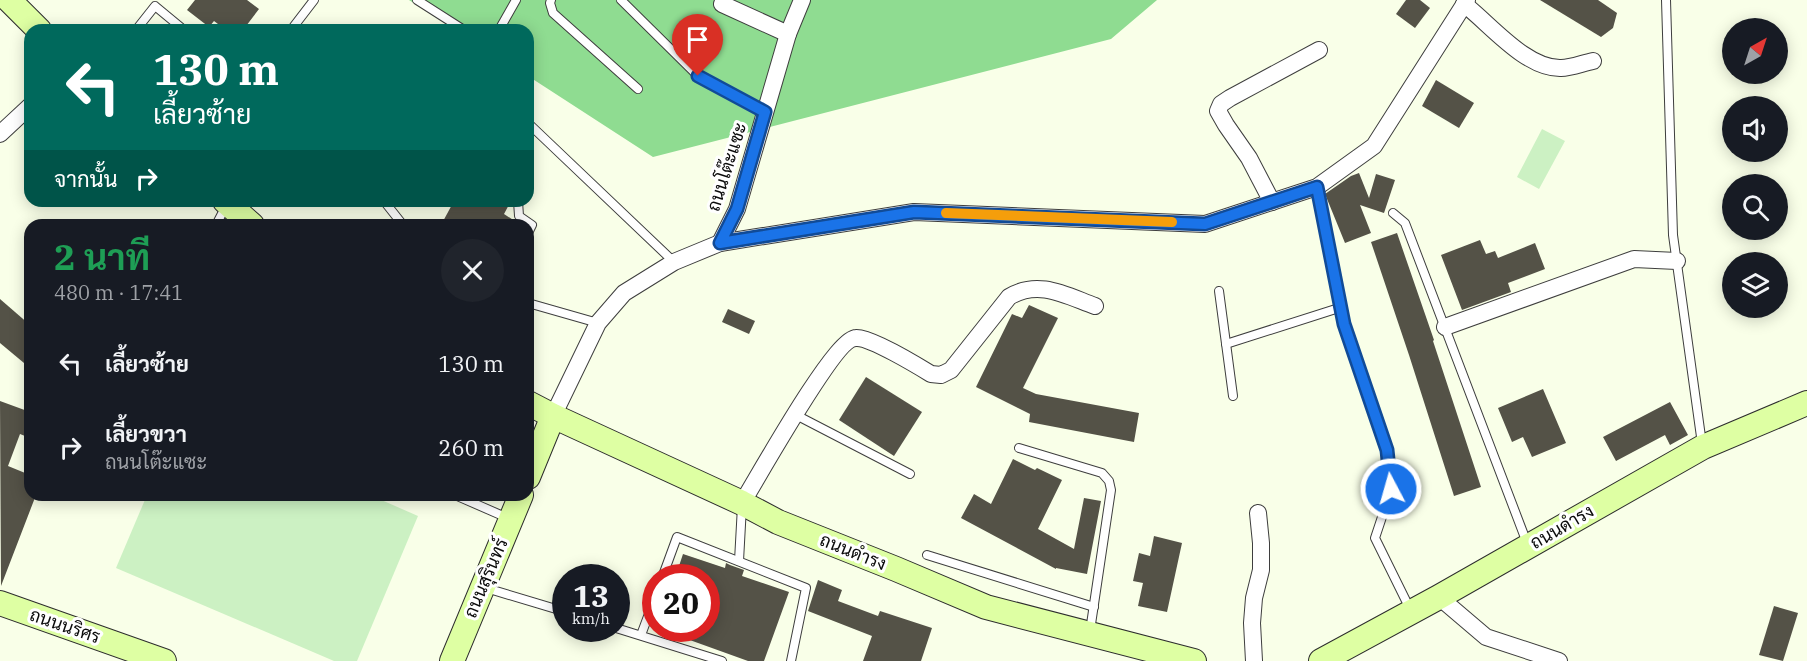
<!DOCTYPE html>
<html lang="th">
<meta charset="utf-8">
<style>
:root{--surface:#171b24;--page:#20242c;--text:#f1f3f6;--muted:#9ea1a6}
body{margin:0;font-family:"IBM Plex Serif",Sarabun,serif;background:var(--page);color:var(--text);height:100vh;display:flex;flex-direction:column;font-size:22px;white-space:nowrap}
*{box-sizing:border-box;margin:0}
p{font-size:20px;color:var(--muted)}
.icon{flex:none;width:33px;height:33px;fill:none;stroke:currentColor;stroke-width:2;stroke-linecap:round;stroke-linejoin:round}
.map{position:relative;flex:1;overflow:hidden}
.panel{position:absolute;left:24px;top:219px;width:510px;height:282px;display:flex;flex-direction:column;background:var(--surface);border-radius:18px;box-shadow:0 3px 15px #0003}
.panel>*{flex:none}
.guide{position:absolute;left:24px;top:24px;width:510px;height:183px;border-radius:18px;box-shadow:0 3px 15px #0003;background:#00695c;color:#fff;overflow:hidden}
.needle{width:39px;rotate:39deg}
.tools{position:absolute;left:1722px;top:18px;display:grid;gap:12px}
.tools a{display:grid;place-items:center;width:66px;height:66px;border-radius:50%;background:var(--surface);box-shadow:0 3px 15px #0003;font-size:30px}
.speed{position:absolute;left:552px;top:564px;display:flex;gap:12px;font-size:30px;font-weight:700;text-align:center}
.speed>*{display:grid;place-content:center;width:78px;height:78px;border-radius:50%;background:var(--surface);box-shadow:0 3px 15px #0003;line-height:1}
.speed small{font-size:15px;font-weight:400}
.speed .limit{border:9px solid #d22;background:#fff;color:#111}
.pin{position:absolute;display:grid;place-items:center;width:51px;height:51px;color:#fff;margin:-62px -26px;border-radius:50% 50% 50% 0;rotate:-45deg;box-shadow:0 0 6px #0007}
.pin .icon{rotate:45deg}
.me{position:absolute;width:66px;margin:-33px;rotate:354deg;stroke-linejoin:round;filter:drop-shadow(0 0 4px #0008)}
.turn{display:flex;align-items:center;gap:21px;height:126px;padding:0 30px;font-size:27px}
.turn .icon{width:78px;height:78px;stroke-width:2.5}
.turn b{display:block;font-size:42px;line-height:51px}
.then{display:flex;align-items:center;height:57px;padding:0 30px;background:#0003;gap:12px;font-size:22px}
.round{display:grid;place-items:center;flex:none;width:63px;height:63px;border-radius:32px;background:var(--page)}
.overview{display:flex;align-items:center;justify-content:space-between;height:102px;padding:0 30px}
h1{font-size:36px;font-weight:700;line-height:45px;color:#1e9e55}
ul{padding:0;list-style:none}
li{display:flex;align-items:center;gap:18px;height:84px;padding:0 30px}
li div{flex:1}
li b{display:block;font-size:22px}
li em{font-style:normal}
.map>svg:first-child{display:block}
.forest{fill:#8fdc91}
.pitch{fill:#ccf1c3}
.building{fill:#545247}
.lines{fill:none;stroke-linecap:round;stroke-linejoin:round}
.lane-casing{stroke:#3e3e3e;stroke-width:10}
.street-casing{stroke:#3e3e3e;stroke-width:18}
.secondary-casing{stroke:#2d2d2d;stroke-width:26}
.lane{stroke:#fff;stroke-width:8}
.street{stroke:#fff;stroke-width:16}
.secondary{stroke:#deffa3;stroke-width:24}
.route-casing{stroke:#114b97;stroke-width:15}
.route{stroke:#1a73e8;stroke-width:10}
.slow{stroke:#f59e0b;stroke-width:10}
.labels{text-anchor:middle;stroke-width:6;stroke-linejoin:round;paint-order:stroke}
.street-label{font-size:18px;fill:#0b0b0b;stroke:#fff}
</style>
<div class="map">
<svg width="1807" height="661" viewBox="0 0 1807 661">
<rect width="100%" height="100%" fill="#f9ffe8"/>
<!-- forest -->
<polygon class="forest" points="409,0 1157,0 1111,39 653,157 528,76 528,30 456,30"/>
<!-- pitch -->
<g class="pitch">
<polygon points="1542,129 1565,141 1539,189 1517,177"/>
<polygon points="147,495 370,495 418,516 357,661 334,661 116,568"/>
</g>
<!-- building -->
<g class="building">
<polygon points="195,0 247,0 259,9 243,30 226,30 214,21 209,27 187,10"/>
<polygon points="1406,0 1420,0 1430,8 1415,28 1396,14"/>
<polygon points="1540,0 1598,0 1617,13 1613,28 1601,37"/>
<polygon points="1436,80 1474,103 1459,128 1422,106"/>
<polygon points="1359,173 1369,198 1376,174 1395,180 1384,213 1360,205 1371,233 1345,243 1325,194 1351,176"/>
<polygon points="454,201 511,201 504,214 521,225 441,225"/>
<polygon points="1397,233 1434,340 1433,341 1481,487 1454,496 1409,355 1371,242"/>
<polygon points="1480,240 1486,254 1495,251 1498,258 1535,243 1545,269 1508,283 1511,292 1462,310 1441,255"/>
<polygon points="0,299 30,325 30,368 0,343"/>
<polygon points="1029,305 1058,318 1023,388 1036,394 1139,413 1134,442 1029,422 1030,414 976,387 1012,314 1022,318"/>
<polygon points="728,309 755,321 749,334 722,322"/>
<polygon points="866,377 922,412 894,456 839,420"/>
<polygon points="1543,389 1566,443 1532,457 1523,437 1512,442 1498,408"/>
<polygon points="0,401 30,412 30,438 20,434 8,466 30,475 30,495 36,495 1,586"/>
<polygon points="1670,402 1688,435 1670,445 1665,435 1616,461 1603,437"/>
<polygon points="1013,459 1035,470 1037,468 1062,480 1038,529 1074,549 1084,498 1101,501 1087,574 1056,568 1056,569 961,518 974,494 991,504"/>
<polygon points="1154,536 1182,543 1167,612 1138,606 1143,583 1133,581 1139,553 1150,556"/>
<polygon points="683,554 725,568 726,563 730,565 744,570 742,576 789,592 764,661 748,661 662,630 662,628 706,628 706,578 675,578"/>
<polygon points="818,580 842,590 838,601 878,616 880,611 932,628 921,661 863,661 872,636 808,611"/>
<polygon points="1774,606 1798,613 1783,661 1759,655"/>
</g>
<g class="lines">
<!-- lane casing -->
<g class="lane-casing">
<g id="lane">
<polyline points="417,0 464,30"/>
<polyline points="551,0 550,3 553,13 638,89"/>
<polyline points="621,0 698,76 765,112"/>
<polyline points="1666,0 1673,235 1702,444"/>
<polyline points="136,30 155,6 184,30"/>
<polyline points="291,30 314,0"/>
<polyline points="499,30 516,0"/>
<polyline points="528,123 674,262"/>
<polyline points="1317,187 1344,324 1387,450 1391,490 1375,538 1411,611"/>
<polyline points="384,201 403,225"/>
<polyline points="518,201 519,216 532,225 528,233"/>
<polyline points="1393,213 1405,223 1527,543"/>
<polyline points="216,225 227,204"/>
<polyline points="1219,291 1233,396"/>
<polyline points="528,303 598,323"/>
<polyline points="1226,344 1342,307"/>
<polyline points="796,415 910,474"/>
<polyline points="1019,448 1102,473 1109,481 1111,490 1090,631"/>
<polyline points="455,495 510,519"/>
<polyline points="927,555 1094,607"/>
<polyline points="739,561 742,506"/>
<polyline points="662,578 677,537 806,588 791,661"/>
<polyline points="486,588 566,612"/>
<polyline points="616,628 722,661"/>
<polyline points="641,635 656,595"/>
</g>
</g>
<!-- street casing -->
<g class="street-casing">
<g id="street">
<polyline points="722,4 788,34"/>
<path d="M1464 4C1490 24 1526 69 1561 68 1571 68 1583 63 1593 61"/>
<polyline points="0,134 30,106"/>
<polyline points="1272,202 1249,158 1226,125 1218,111 1221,104 1230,98 1319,50"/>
<polyline points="720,243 737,209 788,34 802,0"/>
<polyline points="1445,327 1634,259 1677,261"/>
<polyline points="553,416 598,323 624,293 674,262 720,243 914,212 1205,224 1317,187 1374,146 1467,0"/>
<path d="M742 503C757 479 835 338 856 338 870 337 918 366 931 374L941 375 951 370 1009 297C1038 279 1065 295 1095 306"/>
<polyline points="1439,597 1486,637 1559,661"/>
<polyline points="1254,661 1252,623 1254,598 1261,570 1261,543 1258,513"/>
</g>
</g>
<!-- secondary casing -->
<g class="secondary-casing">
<g id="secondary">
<polyline points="9,0 39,30"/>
<polyline points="225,201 252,225"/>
<polyline points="528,403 553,416 742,503 778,522 896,569 986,607 1194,661"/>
<polyline points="528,477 553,416"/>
<polyline points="0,603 164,661"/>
<polyline points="452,661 521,495"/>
<polyline points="1321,661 1439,597 1703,447 1807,403"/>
</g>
</g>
<!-- lane -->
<use href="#lane" class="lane"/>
<!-- street -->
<use href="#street" class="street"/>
<!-- secondary -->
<use href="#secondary" class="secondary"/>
</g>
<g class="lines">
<!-- route casing -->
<g class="route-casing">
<polyline id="route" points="698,76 765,112 737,209 720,243 914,212 1205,224 1317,187 1344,324 1387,450 1391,489"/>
</g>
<!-- route -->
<use href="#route" class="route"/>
<!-- slow -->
<polyline class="slow" points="946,213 1172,222"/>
</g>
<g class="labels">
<!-- street labels -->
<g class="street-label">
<text transform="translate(727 167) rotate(-72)" y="6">ถนนโต๊ะแซะ</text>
<text transform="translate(1562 527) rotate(-30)" y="6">ถนนดำรง</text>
<text transform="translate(853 552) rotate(22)" y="6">ถนนดำรง</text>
<text transform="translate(486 578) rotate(-67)" y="6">ถนนสุรินทร์</text>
<text transform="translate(65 626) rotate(19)" y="6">ถนนนริศร</text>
</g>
</g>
</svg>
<div class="tools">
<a><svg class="needle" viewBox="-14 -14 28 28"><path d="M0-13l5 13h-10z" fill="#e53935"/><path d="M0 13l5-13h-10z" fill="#9ea1a6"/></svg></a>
<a><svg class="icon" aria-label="sound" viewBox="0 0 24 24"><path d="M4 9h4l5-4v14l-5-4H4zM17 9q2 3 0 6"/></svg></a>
<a><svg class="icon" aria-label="search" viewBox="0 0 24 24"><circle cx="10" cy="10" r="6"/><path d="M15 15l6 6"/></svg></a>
<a><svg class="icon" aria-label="layers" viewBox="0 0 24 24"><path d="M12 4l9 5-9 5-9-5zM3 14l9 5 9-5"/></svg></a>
</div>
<div class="speed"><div>13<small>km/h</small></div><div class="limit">20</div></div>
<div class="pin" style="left:698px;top:76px;background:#d93025"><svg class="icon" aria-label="arrive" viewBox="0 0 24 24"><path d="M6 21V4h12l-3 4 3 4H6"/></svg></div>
<svg class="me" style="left:1391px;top:489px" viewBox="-20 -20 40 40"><circle r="17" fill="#1a73e8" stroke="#fff" stroke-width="3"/><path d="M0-11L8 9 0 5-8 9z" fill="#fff"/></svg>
<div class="guide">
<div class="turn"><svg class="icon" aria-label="left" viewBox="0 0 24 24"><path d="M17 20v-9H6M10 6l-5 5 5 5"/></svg><div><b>130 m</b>เลี้ยวซ้าย</div></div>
<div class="then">จากนั้น<svg class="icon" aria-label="right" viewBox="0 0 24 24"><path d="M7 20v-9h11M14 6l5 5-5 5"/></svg></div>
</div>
<section class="panel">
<div class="overview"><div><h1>2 นาที</h1><p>480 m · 17:41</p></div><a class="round"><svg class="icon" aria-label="close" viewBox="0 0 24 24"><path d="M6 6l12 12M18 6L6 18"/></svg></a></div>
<ul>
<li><svg class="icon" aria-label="left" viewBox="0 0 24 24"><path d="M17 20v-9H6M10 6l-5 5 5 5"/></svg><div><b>เลี้ยวซ้าย</b></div><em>130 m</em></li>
<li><svg class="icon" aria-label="right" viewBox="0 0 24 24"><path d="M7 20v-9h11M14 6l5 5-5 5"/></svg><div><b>เลี้ยวขวา</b><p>ถนนโต๊ะแซะ</p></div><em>260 m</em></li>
</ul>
</section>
</div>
